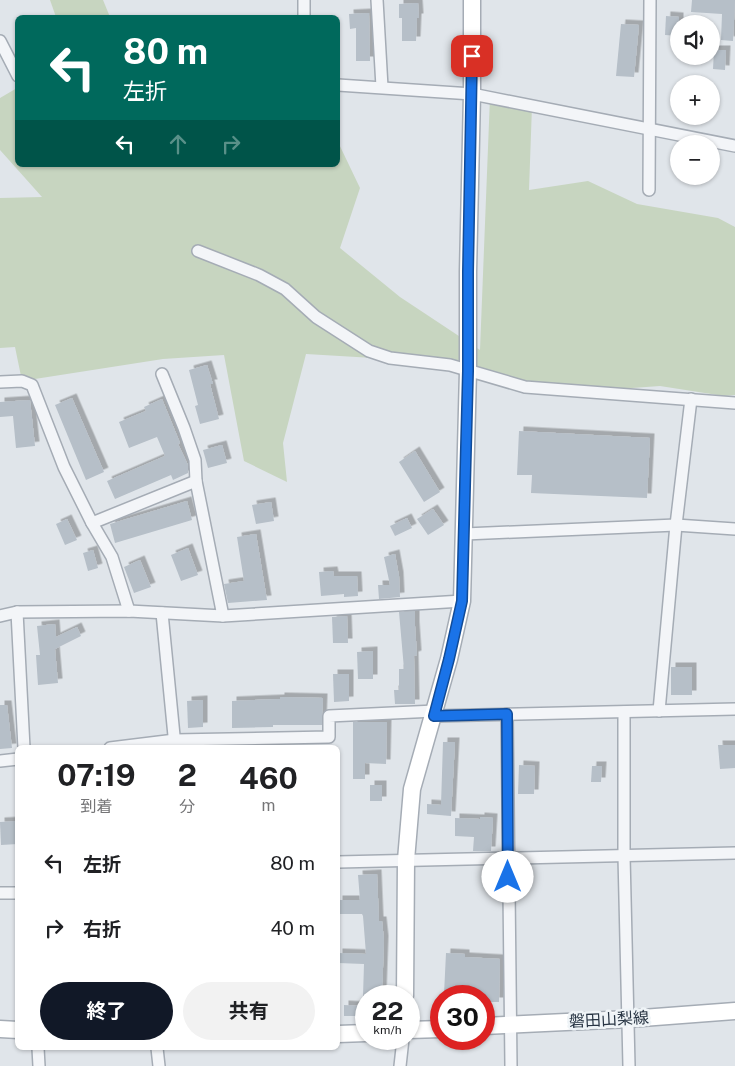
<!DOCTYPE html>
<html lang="ja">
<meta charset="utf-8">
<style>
:root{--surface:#fff;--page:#f2f2f2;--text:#202124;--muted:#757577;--accent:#111827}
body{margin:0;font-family:"Public Sans","Noto Sans JP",sans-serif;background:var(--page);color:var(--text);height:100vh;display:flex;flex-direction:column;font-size:19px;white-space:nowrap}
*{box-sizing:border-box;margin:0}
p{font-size:16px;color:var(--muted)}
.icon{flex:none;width:28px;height:28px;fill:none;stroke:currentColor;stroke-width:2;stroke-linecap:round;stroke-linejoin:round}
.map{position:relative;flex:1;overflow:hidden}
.side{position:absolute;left:15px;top:745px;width:325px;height:305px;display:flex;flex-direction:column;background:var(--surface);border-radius:8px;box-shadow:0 1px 4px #0004}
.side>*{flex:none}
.guide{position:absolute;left:15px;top:15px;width:325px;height:152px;border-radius:8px;box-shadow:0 1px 4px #0004;background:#00695c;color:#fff;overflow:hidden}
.fabs{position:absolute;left:670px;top:15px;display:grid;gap:10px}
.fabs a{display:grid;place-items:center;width:50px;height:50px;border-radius:50%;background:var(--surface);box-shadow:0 1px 4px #0004;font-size:25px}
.speed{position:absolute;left:355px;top:985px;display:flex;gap:10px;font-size:25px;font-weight:700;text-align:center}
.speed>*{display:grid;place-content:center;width:65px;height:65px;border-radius:50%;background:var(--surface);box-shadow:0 1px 4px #0004;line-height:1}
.speed small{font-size:12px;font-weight:400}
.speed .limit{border:8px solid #d22;background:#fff;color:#111}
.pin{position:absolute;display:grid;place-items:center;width:42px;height:42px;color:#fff;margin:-21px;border-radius:10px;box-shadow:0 2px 8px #0006}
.me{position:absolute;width:55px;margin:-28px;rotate:0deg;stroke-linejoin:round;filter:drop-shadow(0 0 4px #0008)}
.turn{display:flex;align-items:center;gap:18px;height:105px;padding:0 25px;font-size:22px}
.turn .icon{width:65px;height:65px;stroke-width:2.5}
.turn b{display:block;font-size:35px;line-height:42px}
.lanes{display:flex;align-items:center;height:48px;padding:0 25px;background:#0003;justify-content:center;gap:25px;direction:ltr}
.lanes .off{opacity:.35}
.eta{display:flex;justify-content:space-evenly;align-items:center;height:85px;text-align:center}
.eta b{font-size:30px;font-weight:700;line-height:35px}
.cta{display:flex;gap:10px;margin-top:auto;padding:10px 25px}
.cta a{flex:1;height:58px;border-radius:30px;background:var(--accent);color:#fff;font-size:20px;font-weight:700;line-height:58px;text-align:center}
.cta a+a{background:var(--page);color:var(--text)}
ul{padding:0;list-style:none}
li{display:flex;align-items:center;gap:15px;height:65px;padding:0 25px}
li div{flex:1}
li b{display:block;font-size:19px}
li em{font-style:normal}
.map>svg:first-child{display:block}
.green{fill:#c7d5c0}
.building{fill:#b6bfc8;filter:url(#shadow)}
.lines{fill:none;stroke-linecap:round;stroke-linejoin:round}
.street-casing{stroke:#a5acb5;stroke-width:14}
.secondary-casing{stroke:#a5acb5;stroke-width:19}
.street{stroke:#f3f5f8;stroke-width:11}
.secondary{stroke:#fff;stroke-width:16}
.route-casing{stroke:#114b97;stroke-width:12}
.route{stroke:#1a73e8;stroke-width:9}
.labels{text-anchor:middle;stroke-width:5;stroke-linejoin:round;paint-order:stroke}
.street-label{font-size:16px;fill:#273443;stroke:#eff4f7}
</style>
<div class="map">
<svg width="735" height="1066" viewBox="0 0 735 1066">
<defs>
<filter id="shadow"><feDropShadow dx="4.5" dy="-4.5" stdDeviation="0" flood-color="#0004"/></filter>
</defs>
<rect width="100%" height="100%" fill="#e0e5ea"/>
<!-- green -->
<g class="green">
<polygon points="50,0 103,0 110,17 56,17"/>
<polygon points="17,88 18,165 338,165 338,142 360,188 340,248 400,297 480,350 490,97 532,106 529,190 588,181 637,204 718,218 735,227 735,395 724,396 660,386 591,391 545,389 407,360 306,354 283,443 287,482 244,461 224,355 163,359 22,381 15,347 0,348 0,198 42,197 0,150 0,98"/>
</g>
<!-- building -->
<g class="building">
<polygon points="692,0 735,0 733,41 721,40 722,14 691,12"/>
<polygon points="418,3 419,18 417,18 416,41 402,41 402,18 399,18 399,4"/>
<polygon points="369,13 370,61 356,61 356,28 350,29 349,14"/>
<polygon points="666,16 679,17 679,36 665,35"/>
<polygon points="621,24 639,25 634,77 616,76"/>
<polygon points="714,50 726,50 725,70 713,69"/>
<polygon points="207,365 213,384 210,384 219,419 200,424 195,406 198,405 189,370"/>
<polygon points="72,398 104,472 86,480 55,405"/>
<polygon points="162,399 180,443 178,444 188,465 188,473 173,480 171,475 115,499 107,481 165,456 157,437 129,448 119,422 146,411 144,407"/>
<polygon points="30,400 35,446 16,448 13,416 0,417 0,402"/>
<polygon points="519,431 650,438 647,498 531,493 532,475 517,475"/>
<polygon points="222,445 227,463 208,468 203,450"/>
<polygon points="415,451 440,492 424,502 399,462"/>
<polygon points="187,501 192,520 115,543 110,524"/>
<polygon points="271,502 274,521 256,524 252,505"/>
<polygon points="433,509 444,525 428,535 417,519"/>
<polygon points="407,518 412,528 395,536 390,526"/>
<polygon points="67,519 77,540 65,545 56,524"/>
<polygon points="256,534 267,600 228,603 224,584 244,581 237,537"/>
<polygon points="188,548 198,575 181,581 171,555"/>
<polygon points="93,550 98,568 88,571 83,553"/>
<polygon points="395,554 399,576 400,597 379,599 378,585 390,585 384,557"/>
<polygon points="140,560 151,587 134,593 124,567"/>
<polygon points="333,571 334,576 357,576 358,596 344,597 344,594 321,596 319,572"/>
<polygon points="415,611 415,626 417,655 414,656 415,704 395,704 394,690 399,690 399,669 404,669 399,612"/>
<polygon points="347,616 348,643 333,643 332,617"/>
<polygon points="55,624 56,637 77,627 81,636 55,649 58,683 38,685 36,655 40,655 37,626"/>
<polygon points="373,651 373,679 358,679 357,652"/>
<rect x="671" y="667" width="21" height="28"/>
<polygon points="333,674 349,674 349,701 334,702"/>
<polygon points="280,697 323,698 322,725 273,725 273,727 232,728 232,701 280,699"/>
<polygon points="203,700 203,727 188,728 187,701"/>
<polygon points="0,705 7,705 12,748 0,749"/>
<polygon points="353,722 387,722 386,764 365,763 365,779 353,779"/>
<polygon points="443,742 455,742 451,816 427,814 427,804 441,805"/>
<polygon points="718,745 735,745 735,768 720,769"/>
<polygon points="519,765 535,766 534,794 518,794"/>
<polygon points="592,766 602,766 601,782 591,782"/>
<rect x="370" y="785" width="12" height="16"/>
<polygon points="480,817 493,818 491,851 473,851 474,837 455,836 455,818 480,819"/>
<polygon points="18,821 18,844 1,845 0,822"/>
<polygon points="377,874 379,921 382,921 384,940 382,996 363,996 364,964 338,963 338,953 366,954 363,916 362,914 338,914 338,900 360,900 358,875"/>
<polygon points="446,953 465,954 465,957 500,959 499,1002 484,1002 484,996 480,995 444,994"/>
<polygon points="344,1005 362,1006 362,1016 344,1016"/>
</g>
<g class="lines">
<!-- street casing -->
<g class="street-casing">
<g id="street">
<polyline points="377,0 382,87"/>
<polyline points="304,18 304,0"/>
<polyline points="0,41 18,76"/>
<polyline points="338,85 472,94 735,146"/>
<polyline points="649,190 650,0"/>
<polyline points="198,251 259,275 285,289 316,317 369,351 390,358 450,365 525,387 735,403"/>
<polyline points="0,382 22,381 32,385 64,467 92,523 112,557 129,611"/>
<polyline points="92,523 196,481"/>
<polyline points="465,534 676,525 735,529"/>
<polyline points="17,612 24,748"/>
<polyline points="162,613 175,746"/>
<polyline points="0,616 17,612 129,611 223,616 196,481 195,460 184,428 162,374"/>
<polyline points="223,616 462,601"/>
<polyline points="659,711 676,525 691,399"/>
<polyline points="624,712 624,856 629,1066"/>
<polyline points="507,714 511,1066"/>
<polyline points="434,716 735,709"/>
<polyline points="110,748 175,740 329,737 329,716 435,711"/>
<polyline points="0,761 18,759"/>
<polyline points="338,862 735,853"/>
<polyline points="0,893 18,893"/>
<polyline points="38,1048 39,1066"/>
<polyline points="157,1048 159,1066"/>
<polyline points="400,1066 403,1039"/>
</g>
</g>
<!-- secondary casing -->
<g class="secondary-casing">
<g id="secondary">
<polyline points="405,996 406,860 412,789 449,659 462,601 468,371 468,272 472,94 472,0"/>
<polyline points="484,1026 629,1019 735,1011"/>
<polyline points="0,1029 18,1030"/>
<polyline points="409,1030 441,1029"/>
<polyline points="338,1034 366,1033"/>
</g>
</g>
<!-- street -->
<use href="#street" class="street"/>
<!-- secondary -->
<use href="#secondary" class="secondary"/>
</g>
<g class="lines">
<!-- route casing -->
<g class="route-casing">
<polyline id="route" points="472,56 468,272 468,371 462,601 449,659 434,716 507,714 508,877"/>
</g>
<!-- route -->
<use href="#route" class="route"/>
</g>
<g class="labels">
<!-- street labels -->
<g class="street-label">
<text transform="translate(609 1019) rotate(-3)" y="6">磐田山梨線</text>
</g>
</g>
</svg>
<div class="fabs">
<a><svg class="icon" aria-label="sound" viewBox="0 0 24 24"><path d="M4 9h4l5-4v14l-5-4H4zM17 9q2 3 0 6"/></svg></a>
<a>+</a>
<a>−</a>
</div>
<div class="speed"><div>22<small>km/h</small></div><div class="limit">30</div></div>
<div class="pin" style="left:472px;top:56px;background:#d93025"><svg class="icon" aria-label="arrive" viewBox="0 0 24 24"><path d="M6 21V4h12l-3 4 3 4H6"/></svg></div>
<svg class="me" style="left:508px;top:877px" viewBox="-20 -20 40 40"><circle r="19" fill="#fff"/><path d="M0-13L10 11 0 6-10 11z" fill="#1a73e8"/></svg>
<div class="guide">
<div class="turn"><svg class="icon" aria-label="left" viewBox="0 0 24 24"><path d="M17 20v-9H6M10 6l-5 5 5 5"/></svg><div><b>80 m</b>左折</div></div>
<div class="lanes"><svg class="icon" aria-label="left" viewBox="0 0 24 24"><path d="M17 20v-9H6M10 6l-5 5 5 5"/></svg><svg class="icon off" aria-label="ahead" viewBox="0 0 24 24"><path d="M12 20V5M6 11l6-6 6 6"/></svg><svg class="icon off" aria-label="right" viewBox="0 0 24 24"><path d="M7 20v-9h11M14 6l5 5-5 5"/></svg></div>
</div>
<section class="side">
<div class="eta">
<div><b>07:19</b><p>到着</p></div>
<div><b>2</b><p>分</p></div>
<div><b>460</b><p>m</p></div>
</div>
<ul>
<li><svg class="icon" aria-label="left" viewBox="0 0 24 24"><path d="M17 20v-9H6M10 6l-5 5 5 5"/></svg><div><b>左折</b></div><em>80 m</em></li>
<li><svg class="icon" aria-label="right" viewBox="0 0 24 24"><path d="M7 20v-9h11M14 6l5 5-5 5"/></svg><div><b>右折</b></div><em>40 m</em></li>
</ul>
<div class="cta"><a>終了</a><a>共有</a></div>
</section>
</div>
